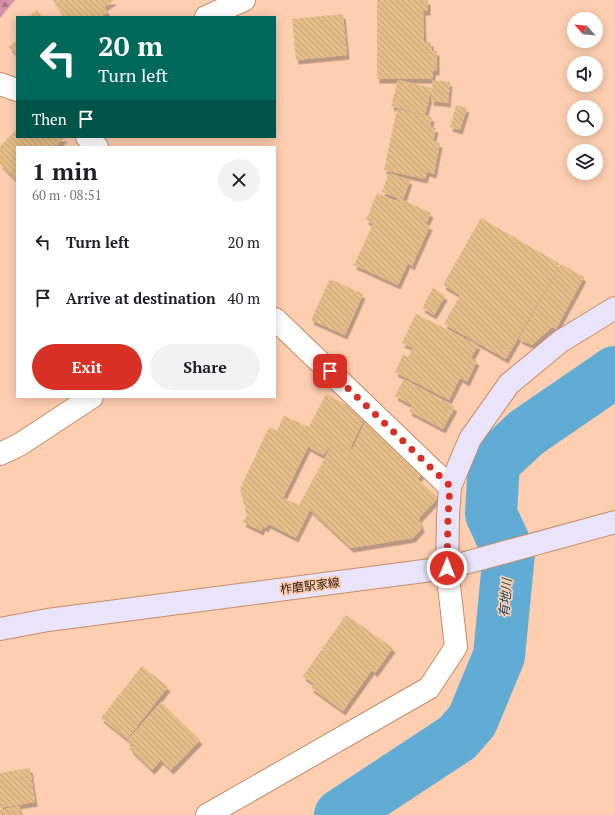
<!DOCTYPE html>
<meta charset="utf-8">
<style>
:root{--surface:#fff;--page:#f2f2f2;--text:#202124;--muted:#757577;--accent:#d93025}
body{margin:0;font-family:"PT Serif","Noto Sans JP",serif;background:var(--page);color:var(--text);height:100vh;display:flex;flex-direction:column;font-size:15px;white-space:nowrap}
*{box-sizing:border-box;margin:0}
p{font-size:13px;color:var(--muted)}
.icon{flex:none;width:22px;height:22px;fill:none;stroke:currentColor;stroke-width:2;stroke-linecap:round;stroke-linejoin:round}
.map{position:relative;flex:1;overflow:hidden}
.side{position:absolute;left:16px;top:146px;width:260px;height:252px;display:flex;flex-direction:column;background:var(--surface);border-radius:0px;box-shadow:0 2px 10px #0003}
.side>*{flex:none}
.hud{position:absolute;left:16px;top:16px;width:260px;height:122px;border-radius:0px;box-shadow:0 2px 10px #0003;background:#00695c;color:#fff;overflow:hidden}
.needle{width:26px;rotate:297deg}
.fabs{position:absolute;left:567px;top:12px;display:grid;gap:8px}
.fabs a{display:grid;place-items:center;width:36px;height:36px;border-radius:50%;background:var(--surface);box-shadow:0 2px 10px #0003;font-size:20px}
.pin{position:absolute;display:grid;place-items:center;width:34px;height:34px;color:#fff;margin:-17px;border-radius:8px;box-shadow:0 2px 6px #0006}
.me{position:absolute;width:44px;margin:-22px;rotate:1deg;stroke-linejoin:round;filter:drop-shadow(0 0 3px #0008)}
.turn{display:flex;align-items:center;gap:14px;height:84px;padding:0 16px;font-size:18px}
.turn .icon{width:52px;height:52px;stroke-width:2.5}
.turn b{display:block;font-size:28px;line-height:34px}
.then{display:flex;align-items:center;height:38px;padding:0 16px;background:#0003;gap:8px;font-size:15px}
.round{display:grid;place-items:center;flex:none;width:42px;height:42px;border-radius:21px;background:var(--page)}
.head{display:flex;align-items:center;justify-content:space-between;height:68px;padding:0 16px}
h1{font-size:24px;font-weight:700;line-height:30px}
.action{display:flex;gap:8px;margin-top:auto;padding:8px 16px}
.action a{flex:1;height:46px;border-radius:24px;background:var(--accent);color:#fff;font-size:16px;font-weight:700;line-height:46px;text-align:center}
.action a+a{background:var(--page);color:var(--text)}
ul{padding:0;list-style:none}
li{display:flex;align-items:center;gap:12px;height:56px;padding:0 16px}
li div{flex:1}
li b{display:block;font-size:15px}
li em{font-style:normal}
.map>svg:first-child{display:block}
.forest{fill:url(#forest-firs)}
.lines{fill:none;stroke-linecap:round;stroke-linejoin:round}
.river{stroke:#61acd5;stroke-width:52}
.building{fill:url(#building-back-hatch);fill-rule:evenodd;filter:url(#shadow)}
.street-casing{stroke:#c48d69;stroke-width:24}
.secondary-casing{stroke:#c48d69;stroke-width:24}
.street{stroke:#fff;stroke-width:22}
.secondary{stroke:#e9e4f9;stroke-width:22}
.route{stroke:#d93025;stroke-width:7;stroke-dasharray:0 12.6}
.labels{text-anchor:middle;stroke-width:3.5;stroke-linejoin:round;paint-order:stroke}
.street-label{font-size:12px;fill:#2c1708;stroke:#fdceb0}
.water-label{font-size:13px;font-style:italic;fill:#124e6a;stroke:#fdceb0}
</style>
<div class="map">
<svg width="615" height="815" viewBox="0 0 615 815">
<defs>
<pattern id="forest-firs" width="22" height="20" patternUnits="userSpaceOnUse"><rect width="22" height="20" fill="#d690ab"/><path d="M5 1l3.5 6h-7zM16 11l3.5 6h-7z" fill="#ae7589"/></pattern>
<pattern id="building-back-hatch" width="6" height="6" patternUnits="userSpaceOnUse"><rect width="6" height="6" fill="#e5bd88"/><path d="M-1 5l2 2M0 0l6 6M5-1l2 2" fill="none" stroke="#c5a274"/></pattern>
<filter id="shadow"><feDropShadow dx="2.5" dy="4.5" stdDeviation="0" flood-color="#0004"/></filter>
</defs>
<rect width="100%" height="100%" fill="#fdceb0"/>
<!-- forest -->
<polygon class="forest" points="0,0 15,0 0,18"/>
<g class="lines">
<!-- river -->
<polyline class="river" points="340,815 457,738 472,721 499,656 509,553 491,514 494,463 526,433 615,372"/>
</g>
<!-- building -->
<g class="building">
<polygon points="53,0 115,0 104,7 108,12 100,17 76,17 75,16 64,17"/>
<polygon points="377,0 428,0 428,11 423,11 424,42 431,42 432,51 437,51 437,71 433,71 433,79 377,79"/>
<polygon points="37,10 43,17 29,17"/>
<polygon points="343,14 347,55 296,60 292,19"/>
<polygon points="17,40 17,55 9,47"/>
<polygon points="398,80 432,88 425,115 391,106"/>
<polygon points="433,80 450,82 448,103 431,101"/>
<polygon points="456,105 467,108 460,130 450,127"/>
<polygon points="397,109 432,117 430,127 436,128 433,141 440,143 434,174 427,172 425,179 384,170"/>
<polygon points="17,129 17,137 65,137 55,147 17,147 17,181 0,164 0,146"/>
<polygon points="389,173 410,180 403,200 431,213 426,224 430,226 412,266 408,263 398,285 354,265 373,224 366,220 377,193 396,202 398,198 382,192"/>
<polygon points="481,218 560,264 506,359 444,324 460,295 443,285"/>
<polygon points="561,264 584,277 556,329 552,327 532,345 519,339"/>
<polygon points="330,279 363,294 345,335 311,320"/>
<polygon points="433,288 445,296 434,315 422,308"/>
<polygon points="416,314 478,345 471,358 477,361 467,382 460,378 449,400 395,372 403,355 408,357 413,348 402,343"/>
<polygon points="404,379 455,407 443,429 409,411 412,405 395,396"/>
<path d="M326 394 366 415 348 453 354 446 367 417 424 471 418 479 438 498 419 518 422 528 413 538 351 548 310 510 296 538 268 524 266 528 263 526 261 531 243 522 247 516 240 489 269 427 277 431 284 416 309 427ZM332 445 299 505 283 498 308 447 323 455Z"/>
<polygon points="346,615 393,648 375,673 372,670 343,711 311,688 314,684 303,676"/>
<polygon points="142,666 168,687 127,739 101,718"/>
<polygon points="161,702 200,740 171,770 161,760 152,770 130,749 133,745 127,741"/>
<polygon points="30,768 35,802 0,808 0,773"/>
<polygon points="19,806 21,815 0,815 0,810"/>
</g>
<g class="lines">
<!-- street casing -->
<g class="street-casing">
<g id="street">
<polyline points="206,17 244,0"/>
<polyline points="0,84 17,90"/>
<polyline points="87,137 97,147"/>
<polyline points="275,319 450,487"/>
<polyline points="0,454 19,445 92,397"/>
<polyline points="207,815 429,688 456,647 447,568"/>
</g>
</g>
<!-- secondary casing -->
<g class="secondary-casing">
<g id="secondary">
<polyline points="447,568 448,517 450,487 470,439 509,384 561,341 615,308"/>
<polyline points="0,629 48,620 447,568 615,522"/>
</g>
</g>
<!-- street -->
<use href="#street" class="street"/>
<!-- secondary -->
<use href="#secondary" class="secondary"/>
</g>
<g class="lines">
<!-- route -->
<polyline class="route" points="330,371 450,486 448,517 447,568"/>
</g>
<g class="labels">
<!-- street labels -->
<g class="street-label">
<text transform="translate(310 586) rotate(-7)" y="4">柞磨駅家線</text>
</g>
<!-- water labels -->
<g class="water-label">
<text transform="translate(505 598) rotate(-85)" y="5">有地川</text>
</g>
</g>
</svg>
<div class="fabs">
<a><svg class="needle" viewBox="-14 -14 28 28"><path d="M0-13l5 13h-10z" fill="#e53935"/><path d="M0 13l5-13h-10z" fill="#757577"/></svg></a>
<a><svg class="icon" aria-label="sound" viewBox="0 0 24 24"><path d="M4 9h4l5-4v14l-5-4H4zM17 9q2 3 0 6"/></svg></a>
<a><svg class="icon" aria-label="search" viewBox="0 0 24 24"><circle cx="10" cy="10" r="6"/><path d="M15 15l6 6"/></svg></a>
<a><svg class="icon" aria-label="layers" viewBox="0 0 24 24"><path d="M12 4l9 5-9 5-9-5zM3 14l9 5 9-5"/></svg></a>
</div>
<div class="pin" style="left:330px;top:371px;background:#d93025"><svg class="icon" aria-label="arrive" viewBox="0 0 24 24"><path d="M6 21V4h12l-3 4 3 4H6"/></svg></div>
<svg class="me" style="left:447px;top:568px" viewBox="-20 -20 40 40"><circle r="17" fill="#d93025" stroke="#fff" stroke-width="3"/><path d="M0-11L8 9 0 5-8 9z" fill="#fff"/></svg>
<div class="hud">
<div class="turn"><svg class="icon" aria-label="left" viewBox="0 0 24 24"><path d="M17 20v-9H6M10 6l-5 5 5 5"/></svg><div><b>20 m</b>Turn left</div></div>
<div class="then">Then<svg class="icon" aria-label="arrive" viewBox="0 0 24 24"><path d="M6 21V4h12l-3 4 3 4H6"/></svg></div>
</div>
<section class="side">
<div class="head"><div><h1>1 min</h1><p>60 m · 08:51</p></div><a class="round"><svg class="icon" aria-label="close" viewBox="0 0 24 24"><path d="M6 6l12 12M18 6L6 18"/></svg></a></div>
<ul>
<li><svg class="icon" aria-label="left" viewBox="0 0 24 24"><path d="M17 20v-9H6M10 6l-5 5 5 5"/></svg><div><b>Turn left</b></div><em>20 m</em></li>
<li><svg class="icon" aria-label="arrive" viewBox="0 0 24 24"><path d="M6 21V4h12l-3 4 3 4H6"/></svg><div><b>Arrive at destination</b></div><em>40 m</em></li>
</ul>
<div class="action"><a>Exit</a><a>Share</a></div>
</section>
</div>
